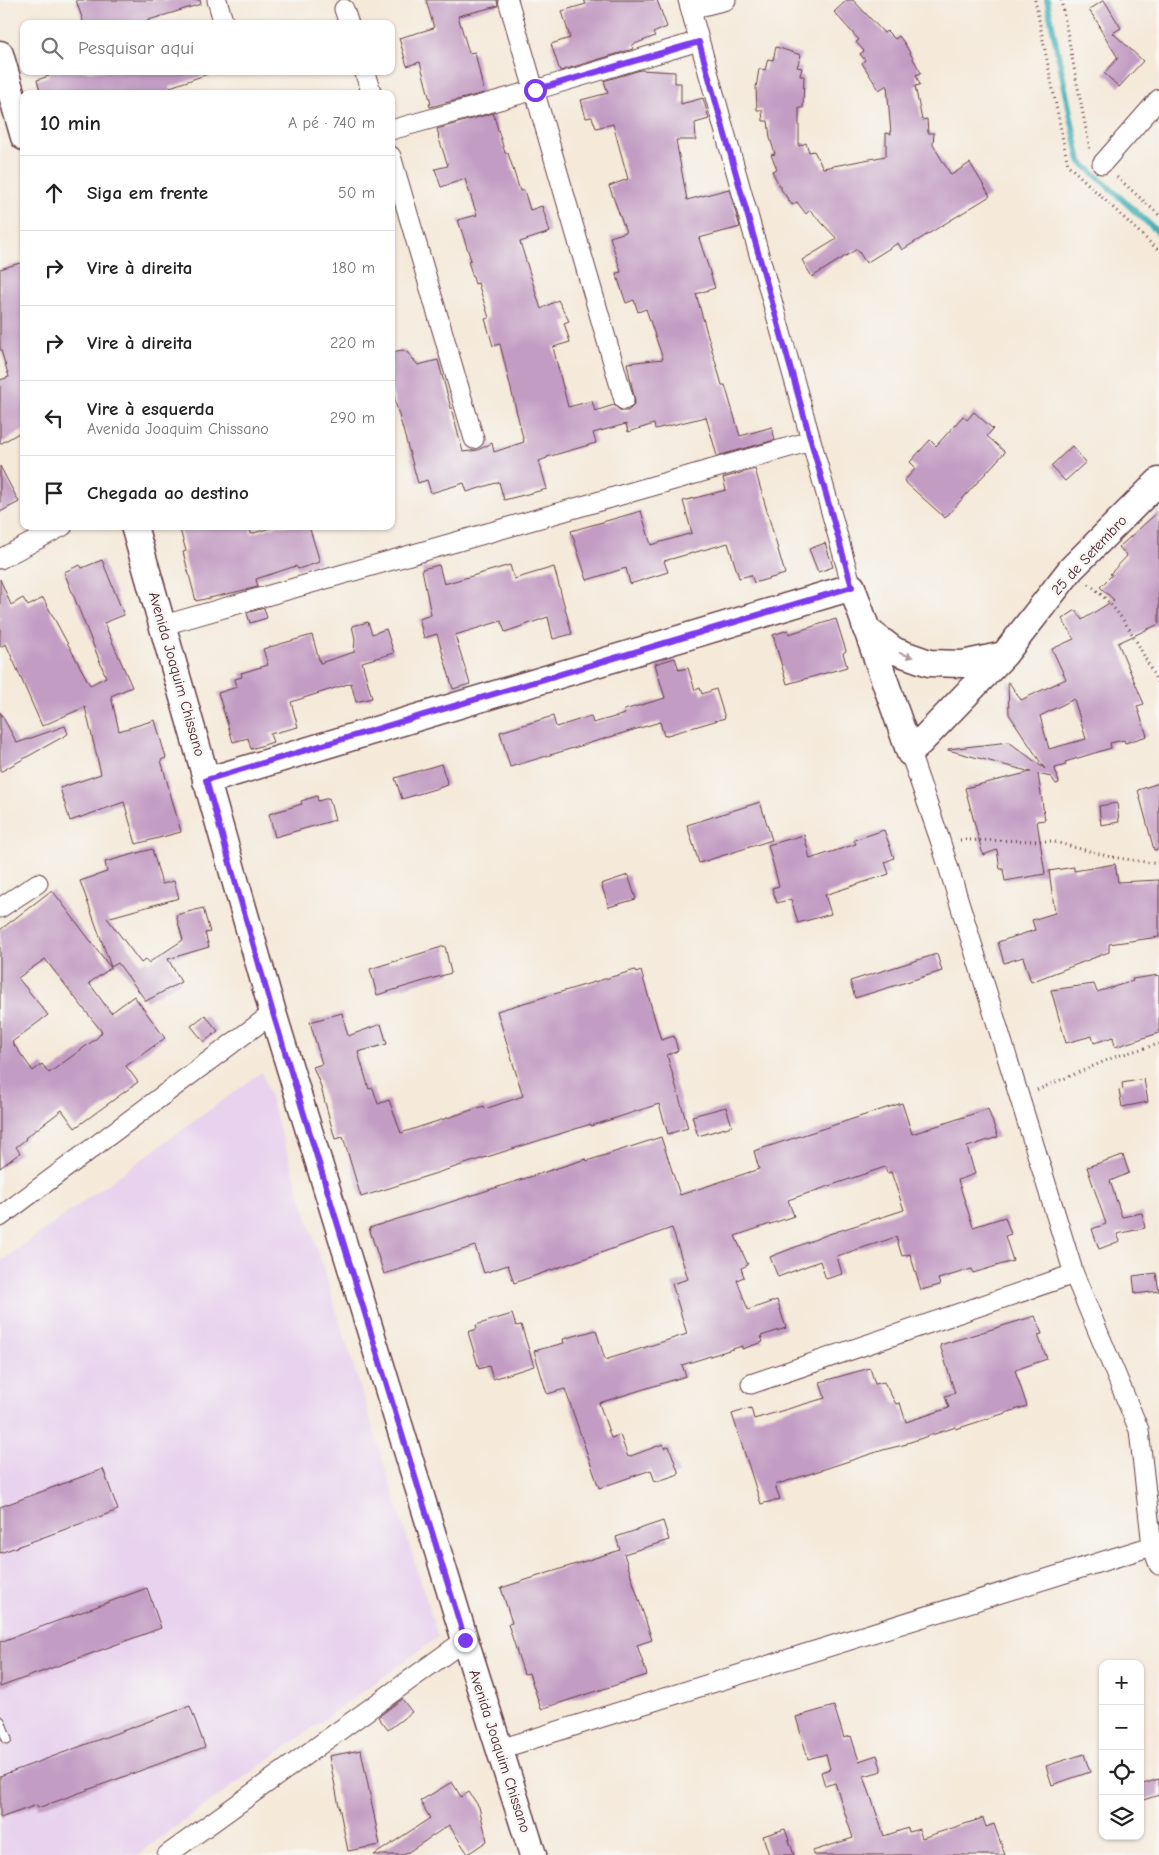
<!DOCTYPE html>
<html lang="pt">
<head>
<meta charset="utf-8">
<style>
	:root { --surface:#fff; --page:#f2f2f2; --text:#222; --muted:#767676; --line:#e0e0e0 }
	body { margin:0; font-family:"Comic Neue",sans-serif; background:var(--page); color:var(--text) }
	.controls { position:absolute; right:15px; bottom:15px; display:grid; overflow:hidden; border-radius:10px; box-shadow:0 1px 4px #0004 }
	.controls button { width:45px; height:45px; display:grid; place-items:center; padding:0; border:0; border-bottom:1px solid var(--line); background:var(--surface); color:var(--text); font:25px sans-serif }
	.stop { position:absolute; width:15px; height:15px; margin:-11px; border:4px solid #7c3aed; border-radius:50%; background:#fff }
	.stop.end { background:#7c3aed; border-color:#fff; box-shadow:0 1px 5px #0008 }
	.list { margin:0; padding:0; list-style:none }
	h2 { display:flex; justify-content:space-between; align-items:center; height:65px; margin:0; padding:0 20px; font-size:21px }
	h2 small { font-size:16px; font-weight:400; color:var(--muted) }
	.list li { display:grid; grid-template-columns:32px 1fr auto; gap:15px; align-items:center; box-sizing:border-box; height:75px; padding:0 20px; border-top:1px solid var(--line) }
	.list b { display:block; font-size:19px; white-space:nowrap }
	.list p { margin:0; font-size:16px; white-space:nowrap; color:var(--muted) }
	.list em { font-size:16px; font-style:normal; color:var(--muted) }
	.icon { flex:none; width:28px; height:28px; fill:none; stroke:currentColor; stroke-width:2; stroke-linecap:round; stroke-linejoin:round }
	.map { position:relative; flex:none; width:1159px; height:1855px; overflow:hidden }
	.search { position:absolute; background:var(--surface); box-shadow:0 1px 4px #0004; left:20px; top:20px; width:375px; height:55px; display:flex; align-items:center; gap:12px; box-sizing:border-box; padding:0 18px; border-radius:10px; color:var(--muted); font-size:19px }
	.panel { position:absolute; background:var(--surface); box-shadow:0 1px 4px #0004; left:20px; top:90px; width:375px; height:440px; border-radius:10px }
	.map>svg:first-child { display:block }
	.built { fill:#e8d2ee }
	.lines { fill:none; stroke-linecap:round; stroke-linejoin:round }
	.stream { stroke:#3caeb6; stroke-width:6 }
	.building { fill:#c29cc3; fill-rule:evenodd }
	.lane-casing { stroke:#643d45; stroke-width:11 }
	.street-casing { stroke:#643d45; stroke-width:21 }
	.secondary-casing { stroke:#643d45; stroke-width:29 }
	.path { stroke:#643d45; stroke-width:3; stroke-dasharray:1 4; stroke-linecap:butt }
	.lane { stroke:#fff; stroke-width:9 }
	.street { stroke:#fff; stroke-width:19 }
	.secondary { stroke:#fff; stroke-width:26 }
	.oneway { fill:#ae9aa0 }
	.route { stroke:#7c3aed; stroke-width:6 }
	.labels { text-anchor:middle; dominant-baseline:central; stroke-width:5; stroke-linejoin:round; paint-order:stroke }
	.street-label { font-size:15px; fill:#4a1f2b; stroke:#f6f6f2 }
</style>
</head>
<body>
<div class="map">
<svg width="1159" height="1855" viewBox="0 0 1159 1855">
	<rect width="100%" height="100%" fill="#f6f6f2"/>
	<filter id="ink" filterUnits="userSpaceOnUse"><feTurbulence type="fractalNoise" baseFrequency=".02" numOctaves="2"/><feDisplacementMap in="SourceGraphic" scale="10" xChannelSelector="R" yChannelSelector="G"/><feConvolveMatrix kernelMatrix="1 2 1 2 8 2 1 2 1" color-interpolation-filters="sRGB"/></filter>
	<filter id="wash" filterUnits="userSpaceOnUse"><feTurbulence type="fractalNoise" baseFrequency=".0096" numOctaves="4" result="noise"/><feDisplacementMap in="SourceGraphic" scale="20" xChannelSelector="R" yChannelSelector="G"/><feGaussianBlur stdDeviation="1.12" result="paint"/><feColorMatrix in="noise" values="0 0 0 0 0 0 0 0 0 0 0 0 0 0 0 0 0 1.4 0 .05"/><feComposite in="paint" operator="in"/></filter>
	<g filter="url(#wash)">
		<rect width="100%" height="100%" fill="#f5e9d9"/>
		<path class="built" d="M262,1072L438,1637L137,1855H0V1262Z"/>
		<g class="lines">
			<path class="stream" d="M1047,0L1080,161L1159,233"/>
		</g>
		<g id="blocks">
			<path class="building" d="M76,0H200L201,4L136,24H84Z
				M426,0H497L498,6L458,16L469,53L475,52L484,93L430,107L429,104H431L420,62L407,66L399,38L434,28Z
				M584,0H657L667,27L653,33L655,36L632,45L633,49L560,71L551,44L570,38L562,11L586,4Z
				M847,0H853L884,33L887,31L895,39L899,36L905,44L921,73L916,75L920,85L915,86L922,120L927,119L928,133H934L933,145L951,175L970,163L990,196L902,250L898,243L866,263L857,249L812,277L802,260L837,239L810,210L806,214L797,202L792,205L781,189L772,171L777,169L771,155L775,154L770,138L768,121H763L762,110H757L756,88L759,69L765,70L768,59L773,60L776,47L801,55L797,67L802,68L800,76H804L803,108H799V146L806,143L809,152L814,151L823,168L886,156V133L891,134L887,85L879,90L862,63L865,60L860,54L864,51L856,42L859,40L834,12Z
				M1104,0L1121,28L1113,33L1143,61L1119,87L1104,73L1118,58L1099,27L1100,26L1089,10Z
				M640,70L675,72V83H681V104L703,98L709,119L695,123L696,140H676L687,200L729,189L740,227L699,238L715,288L696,294L722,385H725L740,436L772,427L775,440L717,456L706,417L655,429L654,424L628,432L626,424L593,433L596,443L547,457V458L539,461L547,489L504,500L499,482L467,492L464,483L431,493L427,480L418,483L391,387V355L397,351L403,350L408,353L418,365L438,360L463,452L478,450L492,443L494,452L524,442L500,344L493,346L489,332L485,319L489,318L478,283L475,284L468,261L471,260L458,220L477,215L465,179L441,187L435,169L448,166L438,136H439L437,129L493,113L505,153H508L520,191L524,190L530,210L542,206L550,232L520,242L541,309L558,300L569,321L564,323L570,342L553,347L568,407L592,401L595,411L614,405L621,411H628L632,407L635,402L627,363L663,359L646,309L638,312L634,300L626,303L616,273L621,272L610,237L626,232L609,186L628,179L613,124L596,128L592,117L586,118L581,100L608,93L604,81Z
				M48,71H207L208,74L170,87L172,94H41L37,80L49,76Z
				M20,263L24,274V430L0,444V380L9,377L0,347V269Z
				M974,412L993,429L987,436L1005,452L945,518L904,481L916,468L910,462L930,440L936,446L963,416L967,420Z
				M1072,446L1086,462L1065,481L1051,466Z
				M0,466L19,502L0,512Z
				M755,469L785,574L754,583L751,575L739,578L728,543L664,561L668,572L630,584L626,568L587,580L571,531L641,511L651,545L692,533L683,501L726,490L723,478Z
				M1159,511V624L1118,643L1144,704L1137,706L1147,736L1125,743L1124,740L1110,743L1111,748L1065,762L1066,765L1055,768L1059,783L1056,784L1051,777L1038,774L1045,820L1037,821L1045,874L1005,881L1003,869H1000L997,850L983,855L965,788L1031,772L948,750V749L1009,742L1045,769L1009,714L1008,681L1021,700L1066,679L1052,649L1074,639L1062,619L1076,610L1082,620L1114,600L1100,587L1112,575L1110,574L1127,556L1119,547ZM1074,699L1086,739L1049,749L1040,716Z
				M179,526H250L251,534L276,526H309L320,562L298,569L296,566L256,579L258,587L196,601L183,552L186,551Z
				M825,543L833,567L818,572L809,549Z
				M102,560L124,615L104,623L132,687L111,696L119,731L155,720L166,758L161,760L181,832L136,844L124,802L70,821L60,788L101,774L85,707L42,726L6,644L0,647V579L11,605L23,598L28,606L43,598L90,685L106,677L64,572L80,565L82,568Z
				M439,565L444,584L510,565L514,579L554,567L572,634L553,639L548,617L505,632L501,621L455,635L470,684L453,689L437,634L424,638L419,619L431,615L422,569Z
				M264,608L267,618L250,623L247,613Z
				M836,619L846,651L843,653L847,667L787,684L773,635L788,630L789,634Z
				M368,622L372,634L386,629L394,653L362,662L372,698L356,702L351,683L291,702L298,727L270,734L273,742L251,749L248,738L233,742L218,693L237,687L235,679L242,677L241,673L268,665L263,649L312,635L320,663L354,652L355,639L352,626Z
				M675,658L679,670L688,668L695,690L700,688L702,694L716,689L725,718L664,736L660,722L510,767L500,732L553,716L556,727L591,716L593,723L625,714L624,710L665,698L655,664Z
				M0,712L17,743L65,726L68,734L0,772Z
				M441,764L448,785L402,799L395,778Z
				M1159,783V849L1154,850L1138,790Z
				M317,796L318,801L329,798L335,820L275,837L269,814L302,804L301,801Z
				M760,802L772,840L699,863L687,825Z
				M1117,803L1119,822L1101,825L1099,806Z
				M884,830L894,858L885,862L889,874L825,895L831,914L798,923L791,899L777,903L772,888L779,886L768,845L804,835L810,859L856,844L854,840Z
				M152,849L162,884L174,881L179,898L107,918L141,963L146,959L148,963L183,940L176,915L203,908L210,932L205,933L209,947L168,959L181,982L146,1001L118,963L111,967L80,881L107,872L105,862Z
				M1115,864L1118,882L1159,880V937L1109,944V952L1031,982L1023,957L1004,963L998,942L1035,930L1032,920L1055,913L1049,871L1074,867V871Z
				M628,875L636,899L609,907L601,884Z
				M52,890L111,968L89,983L111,1013L134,996L165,1038L126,1066L138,1082L75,1128L62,1110L25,1138L26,1139L16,1147L20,1153L0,1168V930ZM45,959L102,1032L97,1038L49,1073L42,1064L33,1071L12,1042L48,1015L18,978Z
				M445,946L451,973L377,995L370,969Z
				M937,954L942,971L855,998L850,981Z
				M635,970L636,973L641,971L661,1040L674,1036L678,1051L667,1055L688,1128L668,1134L659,1104L591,1126V1124L361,1197L343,1137L335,1139L320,1084L313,1067L322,1064L310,1022L342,1013L348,1036L381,1024L387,1044L358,1052L369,1089L373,1088L378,1104L389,1100L401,1133L484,1106L485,1109L523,1096L497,1011Z
				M1159,975V1033L1115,1047L1113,1037L1094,1043L1092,1036L1066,1043L1051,990L1094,984L1097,992L1133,981L1132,979Z
				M205,1015L218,1031L204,1042L191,1026Z
				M1144,1079L1148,1102L1122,1107L1119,1090L1123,1089L1122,1083Z
				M902,1103L912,1134L988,1109L998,1137L967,1147L975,1174L958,1180L973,1227L1005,1217L1011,1234L1005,1236L1013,1261L973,1273L972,1269L938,1279L940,1285L921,1290L910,1254L902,1256L896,1237L837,1256L842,1274L826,1279L820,1261L778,1277L770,1257L829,1234L904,1210L891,1172L887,1173L885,1167L788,1200L794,1216L735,1236L748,1265L741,1268L744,1277L737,1280L748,1310L777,1300L786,1328L761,1336L763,1342L742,1349V1346L682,1365L686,1376L599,1403L611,1438L620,1435L628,1457L663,1444L664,1448L669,1446L679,1474L655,1482L651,1470L599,1488L565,1389L547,1394L534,1351L564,1343L563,1339L596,1330L605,1360L687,1334L672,1284L688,1279L672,1228L514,1283L508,1265L484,1273L475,1246L384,1274L369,1228L586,1159L587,1161L661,1137L680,1195L759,1169L754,1151Z
				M726,1107L732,1126L698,1136L692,1116Z
				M1123,1155L1129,1173L1110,1181L1122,1217L1142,1213L1145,1228L1117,1234L1120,1241L1099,1249L1092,1229L1106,1224L1087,1167Z
				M1156,1273L1159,1291L1135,1294L1133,1276Z
				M512,1314L516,1326L521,1325L534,1366L493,1379L489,1366L479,1369L468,1332L477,1329L476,1325Z
				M1035,1316L1042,1334L1038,1335L1047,1359L1015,1370L1027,1406L956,1429V1427L907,1443V1444L883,1450L775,1485L780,1499L761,1504L732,1414L751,1408L754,1419L825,1398L820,1382L870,1368L875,1384L884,1382L896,1404L900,1403L906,1422L949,1408L945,1396L955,1393L940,1345Z
				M103,1469L118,1510L0,1553V1507Z
				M663,1521L669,1540L624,1554L652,1640L637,1645L647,1675L541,1709L529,1673L524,1674L508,1624L512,1623L501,1588L620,1550L616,1537Z
				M147,1588L161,1628L0,1687V1642Z
				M402,1699L412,1712L388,1730L378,1717Z
				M190,1706L205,1747L38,1808L37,1805L0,1818V1776Z
				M834,1706L844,1738L851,1736L859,1761L877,1755L882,1771L864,1776L884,1836L908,1828L909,1832L919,1829L922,1838L983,1818L986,1827L994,1824L1005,1855H813V1851L853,1838L835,1783L825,1786L821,1772L830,1769L826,1754L808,1759L796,1717Z
				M361,1750L380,1845L348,1851L329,1756Z
				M1084,1754L1090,1772L1052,1785L1046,1766Z
				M1159,1779V1795L1140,1801V1785Z
				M452,1782L461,1797L469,1792L479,1807L487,1841L468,1854L449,1825L404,1855H374L430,1818L420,1801Z
				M785,1829L794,1855H769L763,1836Z"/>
		</g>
	</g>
	<g filter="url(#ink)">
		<use href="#blocks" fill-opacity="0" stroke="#643d45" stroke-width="1"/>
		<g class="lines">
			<defs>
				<path id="lane" d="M0,1721L7,1739"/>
				<path id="street" d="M217,0L224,24
					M508,0L624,400
					M688,0L852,587
					M344,9L349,24
					M691,9L726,0
					M364,71L372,94
					M391,130L535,90L699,41
					M391,156L474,439
					M1102,164L1159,99
					M0,559L63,526
					M164,625L811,441
					M910,753L940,840L1074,1274L1139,1430L1152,1546L1159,1565
					M0,908L38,883
					M0,1217L273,1013
					M751,1384L1074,1274
					M500,1749L1152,1546
					M167,1855L465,1640"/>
				<path id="secondary" d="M0,54L24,137
					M134,526L273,1013L465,1640L533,1855
					M866,629L895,651L929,663L963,664L1004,655
					M206,781L852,587L910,753L1004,655L1071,569L1159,481"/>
			</defs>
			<use href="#lane" class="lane-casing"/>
			<use href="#street" class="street-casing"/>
			<use href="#secondary" class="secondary-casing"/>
			<path class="path" d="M1035,0L1068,165L1159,251
				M1061,0L1090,150
				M1117,177L1159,215
				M1089,584C1125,613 1139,645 1159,686
				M960,840L1051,841L1111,857L1159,864
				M1037,1090L1117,1056L1159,1044"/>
			<use href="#lane" class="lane"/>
			<use href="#street" class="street"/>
			<use href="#secondary" class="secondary"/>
		</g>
		<defs><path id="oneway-solid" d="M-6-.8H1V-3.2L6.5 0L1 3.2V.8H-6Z" transform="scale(1.25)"/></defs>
		<use class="oneway" href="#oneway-solid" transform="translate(906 655) rotate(18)"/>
	</g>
	<g class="lines" filter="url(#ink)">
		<path class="route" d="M465,1640L273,1013L206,780L852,587L699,42L535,90"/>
	</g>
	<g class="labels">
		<g class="street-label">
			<text transform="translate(1089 555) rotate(-47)">25 de Setembro</text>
			<text transform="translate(177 674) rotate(74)">Avenida Joaquim Chissano</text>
			<text transform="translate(500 1751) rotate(72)">Avenida Joaquim Chissano</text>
		</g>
	</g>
</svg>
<div class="controls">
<button>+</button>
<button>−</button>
<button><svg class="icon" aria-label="locate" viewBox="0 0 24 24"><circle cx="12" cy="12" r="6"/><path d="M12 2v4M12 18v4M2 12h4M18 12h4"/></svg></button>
<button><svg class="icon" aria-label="layers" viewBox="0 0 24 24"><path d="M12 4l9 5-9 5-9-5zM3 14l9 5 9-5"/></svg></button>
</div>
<div class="stop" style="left:535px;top:90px"></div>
<div class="stop end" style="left:465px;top:1640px"></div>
<div class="search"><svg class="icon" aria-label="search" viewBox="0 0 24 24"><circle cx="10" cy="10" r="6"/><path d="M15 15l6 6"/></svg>Pesquisar aqui</div>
<section class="panel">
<h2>10 min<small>A pé · 740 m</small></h2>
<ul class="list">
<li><svg class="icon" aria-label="ahead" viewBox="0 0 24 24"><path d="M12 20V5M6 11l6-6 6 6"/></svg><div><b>Siga em frente</b></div><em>50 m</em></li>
<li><svg class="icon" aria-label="right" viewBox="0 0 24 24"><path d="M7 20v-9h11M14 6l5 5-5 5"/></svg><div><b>Vire à direita</b></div><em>180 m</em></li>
<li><svg class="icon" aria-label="right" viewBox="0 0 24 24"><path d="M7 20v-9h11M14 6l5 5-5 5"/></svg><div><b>Vire à direita</b></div><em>220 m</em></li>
<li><svg class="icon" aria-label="left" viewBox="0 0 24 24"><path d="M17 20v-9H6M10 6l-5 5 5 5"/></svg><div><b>Vire à esquerda</b><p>Avenida Joaquim Chissano</p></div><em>290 m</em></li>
<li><svg class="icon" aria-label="arrive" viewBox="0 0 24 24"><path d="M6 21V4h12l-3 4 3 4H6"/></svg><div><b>Chegada ao destino</b></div></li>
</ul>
</section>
</div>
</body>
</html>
